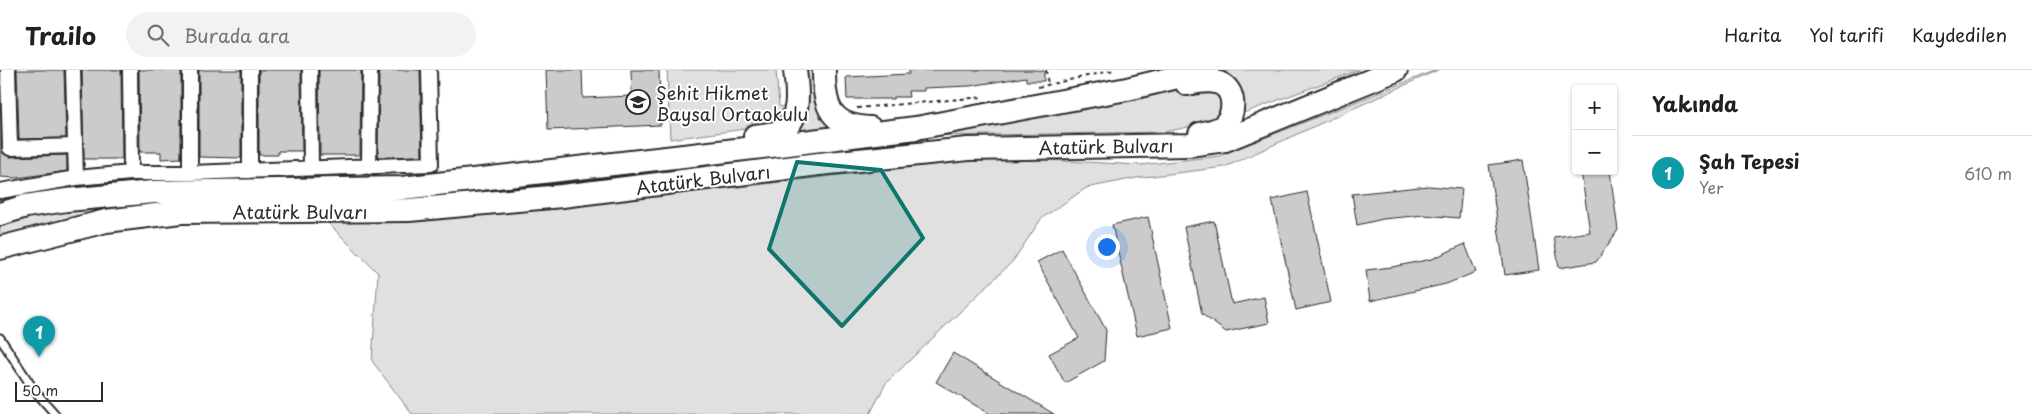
<!DOCTYPE html>
<html lang="tr">
<head>
<meta charset="utf-8">
<style>
	:root { --surface:#fff; --page:#f2f2f2; --text:#202124; --muted:#757577; --line:#e0e0e0; --accent:#db2777 }
	body { margin:0; font-family:"Playpen Sans",sans-serif; background:var(--page); color:var(--text) }
	.controls { position:absolute; right:15px; top:15px; display:grid; overflow:hidden; border-radius:5px; box-shadow:0 1px 4px #0004 }
	.controls button { width:45px; height:45px; display:grid; place-items:center; padding:0; border:0; border-bottom:1px solid var(--line); background:var(--surface); color:var(--text); font:25px sans-serif }
	.scale { position:absolute; left:15px; bottom:12px; width:88px; box-sizing:border-box; padding-left:5px; border:2px solid #2b2b2b; border-top:0; font-size:14px; line-height:18px; white-space:nowrap; color:#2b2b2b; -webkit-text-stroke:4px #fff; paint-order:stroke }
	.you { position:absolute; left:1106px; top:176px; width:18px; height:18px; margin:-12px; border:4px solid #fff; border-radius:50%; background:#1a73e8; box-shadow:0 0 0 8px #1a73e833 }
	.badge { display:grid; place-items:center; width:32px; height:32px; border-radius:50%; background:var(--accent); color:#fff; font-size:16px; font-weight:700 }
	.pin { position:absolute; translate:-50% -41px; filter:drop-shadow(0 1px 2px #0008) }
	.pin::after { content:''; position:absolute; top:26px; width:18px; height:15px; background:inherit; clip-path:polygon(0 0,100% 0,50% 100%) }
	.list { margin:0; padding:0; list-style:none }
	h2 { display:flex; justify-content:space-between; align-items:center; height:65px; margin:0; padding:0 20px; font-size:21px }
	h2 small { font-size:16px; font-weight:400; color:var(--muted) }
	.list li { display:grid; grid-template-columns:32px 1fr auto; gap:15px; align-items:center; box-sizing:border-box; height:75px; padding:0 20px; border-top:1px solid var(--line) }
	.list b { display:block; font-size:19px; white-space:nowrap }
	.list p { margin:0; font-size:16px; white-space:nowrap; color:var(--muted) }
	.list em { font-size:16px; font-style:normal; color:var(--muted) }
	.icon { flex:none; width:28px; height:28px; fill:none; stroke:currentColor; stroke-width:2; stroke-linecap:round; stroke-linejoin:round }
	.map { position:relative; flex:none; width:1632px; height:344px; overflow:hidden }
	header { display:flex; align-items:center; gap:30px; box-sizing:border-box; height:70px; padding:0 25px; background:var(--surface); border-bottom:1px solid var(--line) }
	header strong { font-size:24px }
	nav { display:flex; gap:28px; margin-inline-start:auto; font-size:18px }
	.search { width:350px; height:45px; background:var(--page); display:flex; align-items:center; gap:12px; box-sizing:border-box; padding:0 18px; border-radius:28px; color:var(--muted); font-size:19px }
	main { display:flex }
	aside { flex:1; background:var(--surface) }
	.map>svg:first-child { display:block }
	.green { fill:#e0e0e0; stroke:#868686 }
	.building { fill:#cbcbcb; stroke:#2b2b2b }
	.lines { fill:none; stroke-linecap:round; stroke-linejoin:round }
	.service-casing { stroke:#2b2b2b; stroke-width:11 }
	.minor-casing { stroke:#2b2b2b; stroke-width:18 }
	.trunk-casing { stroke:#2b2b2b; stroke-width:26 }
	.path { stroke:#2b2b2b; stroke-width:2; stroke-dasharray:4 4; stroke-linecap:butt }
	.service { stroke:#fff; stroke-width:7 }
	.minor { stroke:#fff; stroke-width:14 }
	.trunk { stroke:#fff; stroke-width:22 }
	.marked { fill:#0f766e; fill-opacity:0.2; stroke:#0f766e; stroke-width:4; stroke-linejoin:round }
	.labels { text-anchor:middle; dominant-baseline:central; stroke-width:4; stroke-linejoin:round; paint-order:stroke }
	.poi-label { font-size:18px; fill:#2b2b2b; stroke:#fff; text-anchor:start }
	.street-label { font-size:18px; fill:#2b2b2b; stroke:#fff }
</style>
</head>
<body>
<header>
<strong>Trailo</strong>
<div class="search"><svg class="icon" aria-label="search" viewBox="0 0 24 24"><circle cx="10" cy="10" r="6"/><path d="M15 15l6 6"/></svg>Burada ara</div>
<nav><a>Harita</a><a>Yol tarifi</a><a>Kaydedilen</a></nav>
</header>
<main>
<div class="map">
<svg width="1632" height="344" viewBox="0 0 1632 344">
	<rect width="100%" height="100%" fill="#fff"/>
	<filter id="ink" filterUnits="userSpaceOnUse"><feTurbulence type="fractalNoise" baseFrequency=".02" numOctaves="2"/><feDisplacementMap in="SourceGraphic" scale="10" xChannelSelector="R" yChannelSelector="G"/><feConvolveMatrix kernelMatrix="1 2 1 2 8 2 1 2 1" color-interpolation-filters="sRGB"/></filter>
	<g filter="url(#ink)">
		<path class="green" d="M667,0H776L779,36L786,38L782,48L768,56L670,69Z
			M804,0H817C818,23 816,41 831,60L789,65Z
			M1232,0H1359L1238,45V15L1223,2Z
			M1436,0H1438L1225,97L1136,108L1086,118L1041,149L1013,191L886,313L870,344H412L372,291L378,203L327,152L496,142L756,115L991,87L1140,95L1219,86Z
			M1183,19L1219,22L1221,33L1220,44L1213,52L1164,62L928,66Z
			M144,130V136L34,156L0,168V152L61,139Z"/>
		<path class="building" d="M17,0H64L66,68L19,69Z
			M82,0H121L122,89H84Z
			M139,0H181V88L161,89V82H140Z
			M199,0H241V88L199,87Z
			M259,0H301L302,81H278V85H259Z
			M319,0H361L360,85H320Z
			M379,0H420L422,86L378,87Z
			M546,0H582L583,28L632,26L631,0H659L661,55L548,60Z
			M909,0H1036L1044,1V11H1026V7L970,16L924,18V21H908L909,27H894L893,29H847L846,7L909,4Z
			M0,29L3,83L10,87L67,85V101L17,108L0,107Z
			M1523,90L1539,200L1505,205L1489,95Z
			M1581,101H1610L1618,160L1596,192L1559,198L1554,167L1590,162Z
			M1429,116L1462,119L1459,148L1424,145L1383,149L1357,155L1352,124Z
			M1307,122L1331,232L1296,240L1272,130Z
			M1148,147L1172,258L1137,266L1112,155Z
			M1214,151L1232,234L1264,227L1269,253L1226,262L1202,244L1184,157Z
			M1465,174L1476,202L1446,214L1370,231L1366,200L1392,197L1432,189Z
			M1062,179L1106,260L1104,291L1065,313L1049,284L1079,268L1037,192Z
			M953,283L1054,344H990L936,312Z"/>
		<g class="lines">
			<defs>
				<path id="service" d="M0,268L34,320L55,344"/>
				<path id="minor" d="M8,0L10,78L75,76
					M73,0L76,108
					M130,0L131,103
					M250,0V101
					M310,0L311,98
					M369,97L370,0
					M190,103V0
					M0,121L76,108L131,103H190L431,94L429,0"/>
				<path id="trunk" d="M824,1C824,37 830,56 870,58
					M1187,14C1197,12 1209,9 1219,13C1235,19 1236,42 1225,54C1220,60 1207,62 1200,64
					M755,66C763,64 775,65 782,60C802,48 797,19 795,0
					M0,144L26,136L67,130L153,122L402,118L780,75L916,58L1127,19L1207,0
					M0,178L106,151L181,142L409,140L562,126L819,94L968,79L1189,75L1225,70L1396,0"/>
			</defs>
			<use href="#service" class="service-casing"/>
			<use href="#minor" class="minor-casing"/>
			<use href="#trunk" class="trunk-casing"/>
			<path class="path" d="M1046,0L1048,15
				M1038,17L1114,0
				M857,38L984,27"/>
			<use href="#service" class="service"/>
			<use href="#minor" class="minor"/>
			<use href="#trunk" class="trunk"/>
		</g>
	</g>
	<path class="marked" d="M797,92L881,100L923,168L842,256L769,179Z"/>
	<defs>
		<symbol id="school-ring" viewBox="-11 -11 22 22"><circle r="9.5" fill="#fff" stroke="#2b2b2b" stroke-width="1.5"/><path d="M0-5L7-2L0 1L-7-2ZM-4 1L0 2.5L4 1V4Q0 6-4 4Z" fill="#2b2b2b"/></symbol>
	</defs>
	<g fill-rule="evenodd">
		<use href="#school-ring" x="624" y="18" width="28" height="28"/>
	</g>
	<g class="labels">
		<g class="poi-label">
			<text x="656" y="22">Şehit Hikmet<tspan x="656" dy="21">Baysal Ortaokulu</tspan></text>
		</g>
		<g class="street-label">
			<text transform="translate(1106 76) rotate(-1)">Atatürk Bulvarı</text>
			<text transform="translate(703 109) rotate(-7)">Atatürk Bulvarı</text>
			<text x="300" y="141">Atatürk Bulvarı</text>
		</g>
	</g>
</svg>
<div class="controls">
<button>+</button>
<button>−</button>
</div>
<div class="scale">50 m</div>
<div class="you"></div>
<div class="pin badge" style="left:39px;top:287px;background:#0f9aa8">1</div>
</div>
<aside>
<h2>Yakında<small></small></h2>
<ul class="list">
<li><span class="badge" style="background:#0f9aa8">1</span><div><b>Şah Tepesi</b><p>Yer</p></div><em>610 m</em></li>
</ul>
</aside>
</main>
</body>
</html>
